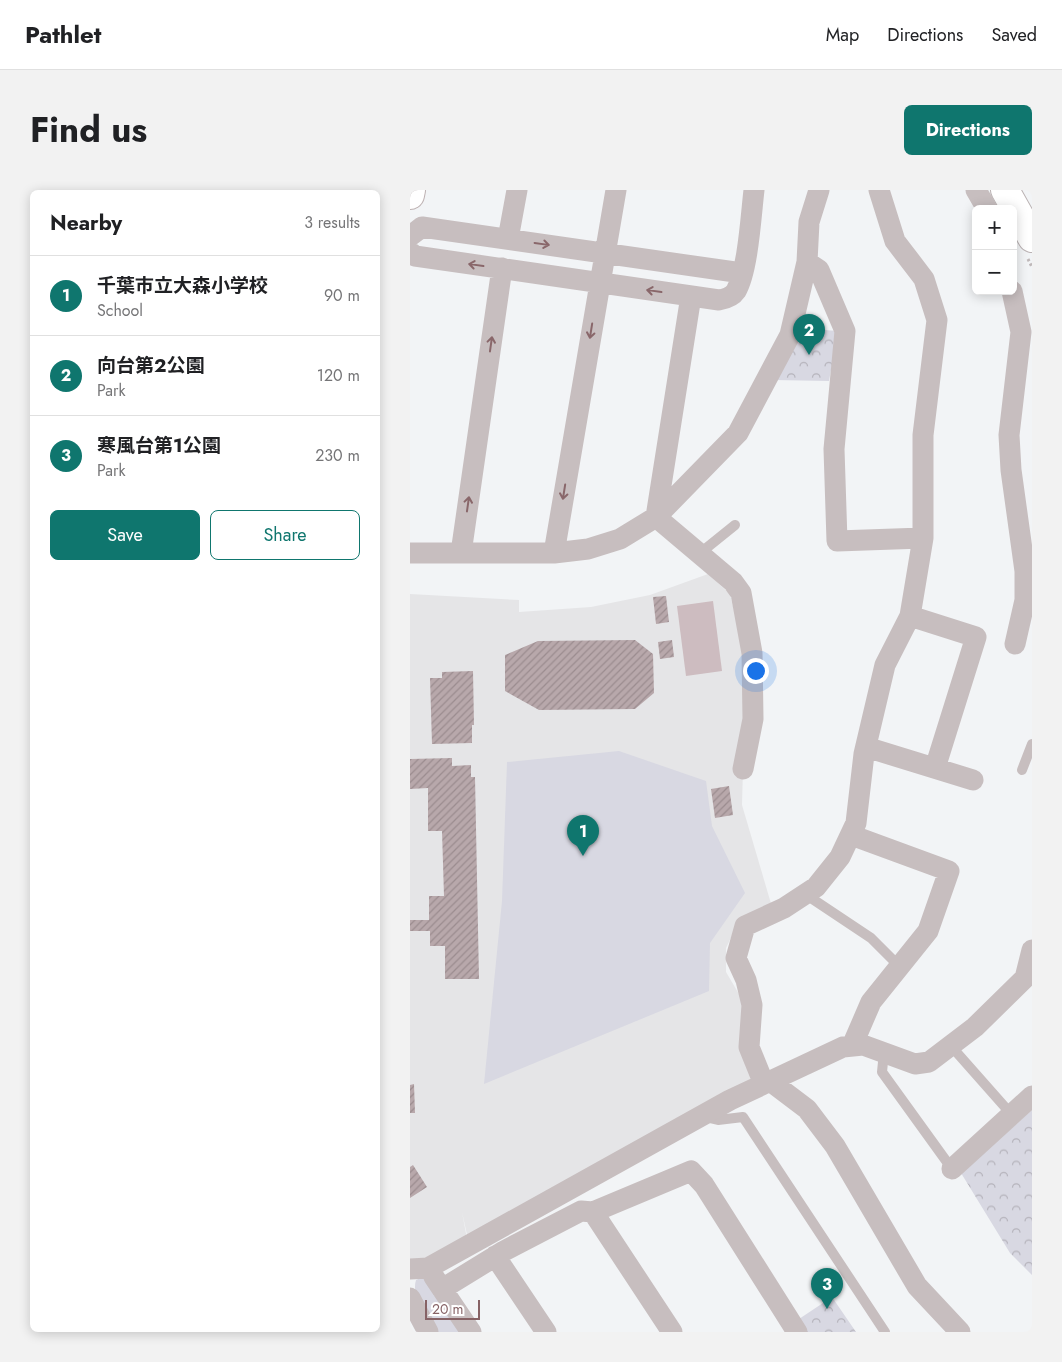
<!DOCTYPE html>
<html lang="en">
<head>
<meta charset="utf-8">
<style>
	:root { --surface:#fff; --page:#f2f2f2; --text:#202124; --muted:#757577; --line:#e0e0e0; --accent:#0f766e }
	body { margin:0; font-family:Jost,"Noto Sans JP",sans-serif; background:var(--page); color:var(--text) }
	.controls { position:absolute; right:15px; top:15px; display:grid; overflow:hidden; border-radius:8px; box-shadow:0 2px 12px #0003 }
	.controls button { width:45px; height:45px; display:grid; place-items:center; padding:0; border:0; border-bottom:1px solid var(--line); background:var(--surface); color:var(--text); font:25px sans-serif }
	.scale { position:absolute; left:15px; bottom:12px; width:55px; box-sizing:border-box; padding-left:5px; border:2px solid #866265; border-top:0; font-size:14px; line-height:18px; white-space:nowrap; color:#866265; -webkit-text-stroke:4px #fff; paint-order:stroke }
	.you { position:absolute; left:345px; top:480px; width:18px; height:18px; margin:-12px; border:4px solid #fff; border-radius:50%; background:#1a73e8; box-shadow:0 0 0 8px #1a73e833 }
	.badge { display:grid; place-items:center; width:32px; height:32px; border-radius:50%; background:var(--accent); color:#fff; font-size:16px; font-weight:700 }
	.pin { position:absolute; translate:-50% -41px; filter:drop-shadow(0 1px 2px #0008) }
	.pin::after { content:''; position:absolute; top:26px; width:18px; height:15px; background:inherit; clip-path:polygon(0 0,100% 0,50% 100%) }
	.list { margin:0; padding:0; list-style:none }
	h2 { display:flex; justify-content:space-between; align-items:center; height:65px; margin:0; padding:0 20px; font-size:21px }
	h2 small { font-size:16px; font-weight:400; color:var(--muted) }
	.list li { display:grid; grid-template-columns:32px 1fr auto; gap:15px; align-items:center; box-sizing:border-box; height:80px; padding:0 20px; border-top:1px solid var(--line) }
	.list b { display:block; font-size:19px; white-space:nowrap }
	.list p { margin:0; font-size:16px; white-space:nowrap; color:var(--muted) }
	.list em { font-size:16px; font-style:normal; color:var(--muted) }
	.actions { display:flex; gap:10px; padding:15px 20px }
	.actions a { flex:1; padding:11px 0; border:1px solid var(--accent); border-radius:8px; text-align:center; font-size:18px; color:var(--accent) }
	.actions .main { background:var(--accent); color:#fff }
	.map { position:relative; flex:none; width:622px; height:1142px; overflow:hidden; border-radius:8px }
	header { display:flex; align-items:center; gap:30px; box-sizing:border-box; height:70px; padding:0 25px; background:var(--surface); border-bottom:1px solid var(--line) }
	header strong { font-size:24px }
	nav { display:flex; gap:28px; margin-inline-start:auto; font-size:18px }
	.intro { display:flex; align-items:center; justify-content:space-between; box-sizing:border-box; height:120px; padding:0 30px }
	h1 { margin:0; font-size:35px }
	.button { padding:12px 22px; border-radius:8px; background:var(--accent); color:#fff; font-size:18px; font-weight:700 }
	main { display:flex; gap:30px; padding:0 30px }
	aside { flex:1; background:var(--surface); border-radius:8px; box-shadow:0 2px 12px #0003 }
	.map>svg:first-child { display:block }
	.built { fill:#e5e5e7 }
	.grass { fill:#d8d8e2 }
	.forest { fill:url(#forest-crowns) }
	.water { fill:#cdbcc0 }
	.building { fill:url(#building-hatch) }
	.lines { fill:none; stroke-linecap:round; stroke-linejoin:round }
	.secondary-casing { stroke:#beb2b3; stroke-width:30 }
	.highway-casing { stroke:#bbb3b4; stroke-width:30 }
	.path { stroke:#bfb8b9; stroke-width:3; stroke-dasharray:2.5 2.5; stroke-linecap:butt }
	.lane { stroke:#c7bebf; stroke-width:10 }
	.street { stroke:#c7bebf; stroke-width:21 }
	.secondary { stroke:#fff; stroke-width:28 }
	.highway { stroke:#fff; stroke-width:28 }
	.oneway { stroke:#89676a }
</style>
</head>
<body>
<header>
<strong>Pathlet</strong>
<nav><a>Map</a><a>Directions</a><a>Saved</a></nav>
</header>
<div class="intro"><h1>Find us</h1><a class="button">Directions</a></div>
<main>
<aside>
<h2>Nearby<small>3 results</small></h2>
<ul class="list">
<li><span class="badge">1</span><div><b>千葉市立大森小学校</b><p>School</p></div><em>90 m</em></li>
<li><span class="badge">2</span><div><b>向台第2公園</b><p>Park</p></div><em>120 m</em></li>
<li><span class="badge">3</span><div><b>寒風台第1公園</b><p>Park</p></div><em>230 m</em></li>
</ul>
<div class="actions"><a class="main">Save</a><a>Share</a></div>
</aside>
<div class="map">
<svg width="622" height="1142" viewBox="0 0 622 1142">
	<defs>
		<pattern id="forest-crowns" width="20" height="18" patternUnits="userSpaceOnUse" patternTransform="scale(1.25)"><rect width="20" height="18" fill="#d8d8e2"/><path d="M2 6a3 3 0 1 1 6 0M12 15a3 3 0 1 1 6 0" fill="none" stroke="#b5b3bb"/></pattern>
		<pattern id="building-hatch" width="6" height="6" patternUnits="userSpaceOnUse" patternTransform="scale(1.25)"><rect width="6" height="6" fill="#b8a8ab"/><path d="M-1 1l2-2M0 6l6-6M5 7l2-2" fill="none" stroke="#9b8c8f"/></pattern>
	</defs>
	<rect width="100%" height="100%" fill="#f2f4f6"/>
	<path class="built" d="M298,384L320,404L336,471L332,615L362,717L328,733L316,758V782L336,816L342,893L58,1049L52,1022L57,1049L23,1068L0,1072V404L109,410V422L181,417L240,405Z"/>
	<path class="grass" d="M209,561L296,591L302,636L335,703L300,753L299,801L74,894L92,711L97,572Z
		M13,1087L51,1142H23C15,1127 1,1106 6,1090Z"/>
	<path class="forest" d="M387,138L428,141L419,191L363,190Z
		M622,920V1085L600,1063L551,983Z
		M422,1107L446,1142H394L386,1131Z"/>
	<path class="water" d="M303,411L312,481L276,486L267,416Z"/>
	<path class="building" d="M256,406L259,432L246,434L243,407Z
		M225,450L243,464L244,503L225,519L129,520L95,501V465L128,451Z
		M262,450L264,467L250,469L248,452Z
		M63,481L64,535H62V553L22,554L20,488H32V482Z
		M42,568V576L61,575V587H65L69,789H35V756H20V741H0V730H19V706H34L32,641H18V598L0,599V569Z
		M319,596L323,625L305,628L301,599Z
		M4,894L5,923H0V895Z
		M3,975L17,997L0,1008V977Z"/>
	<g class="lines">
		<defs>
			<path id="secondary" d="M0,5L1,0"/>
			<path id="highway" d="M595,0L622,48"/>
		</defs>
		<use href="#secondary" class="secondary-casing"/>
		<use href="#highway" class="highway-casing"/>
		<path class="path" d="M618,69L622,77"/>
		<path class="lane" d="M289,364L325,335
			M612,580L622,554
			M395,704L461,748L490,777
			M541,856L602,925
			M474,862L472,882L542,979
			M295,927L308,930L333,927L475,1142"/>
		<path class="street" d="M566,0L577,19
			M0,46L12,37L332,83
			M98,49L107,0
			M0,62L5,66L309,110C315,109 322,107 326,101C338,81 341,25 344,0
			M397,72L409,80L435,141L424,259L427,351L513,348
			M602,101L611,142L599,245L601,280L615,381V410L605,454
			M281,106L246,327L323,392L331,403L342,463L343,529L333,579
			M0,363H144L178,359L210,349L246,327L328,243L380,145L397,72L399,32L409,0
			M51,363L92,78
			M144,363L206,0
			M500,426L566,447L525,578
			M456,557L563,590
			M441,645L539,681L518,741L461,812L442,856
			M360,891L397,919L425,956L507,1096L550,1142
			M354,894L339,857L342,815L336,790L326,768L335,736L374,718L406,697L430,667L446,633L454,564L475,475L500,426L513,348V245L527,130L514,89L485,51L469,0
			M542,979L622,906
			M183,1022L262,1142
			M85,1066L136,1142
			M0,1079L18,1078L320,910L433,857L453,855L505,874L519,872L565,837L615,788L622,760
			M24,1087L61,1142
			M32,1099L94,1061L171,1021L183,1022L281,981L294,995L387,1142
			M0,1108L18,1142"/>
		<use href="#secondary" class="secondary"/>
		<use href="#highway" class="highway"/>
	</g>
	<defs><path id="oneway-shaft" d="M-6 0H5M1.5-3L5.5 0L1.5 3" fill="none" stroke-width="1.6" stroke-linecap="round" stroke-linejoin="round" transform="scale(1.25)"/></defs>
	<g class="oneway">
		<use href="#oneway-shaft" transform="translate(132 54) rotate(8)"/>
		<use href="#oneway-shaft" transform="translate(66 75) rotate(-172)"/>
		<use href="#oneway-shaft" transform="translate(244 101) rotate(-172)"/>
		<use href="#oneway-shaft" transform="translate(181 141) rotate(99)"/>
		<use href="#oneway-shaft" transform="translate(81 154) rotate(-82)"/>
		<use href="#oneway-shaft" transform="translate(154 302) rotate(99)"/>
		<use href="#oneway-shaft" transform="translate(58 314) rotate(-82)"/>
	</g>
</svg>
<div class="controls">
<button>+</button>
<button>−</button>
</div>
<div class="scale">20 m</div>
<div class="you"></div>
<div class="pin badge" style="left:173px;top:666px">1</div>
<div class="pin badge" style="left:399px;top:165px">2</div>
<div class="pin badge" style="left:417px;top:1119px">3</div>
</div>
</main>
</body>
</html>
